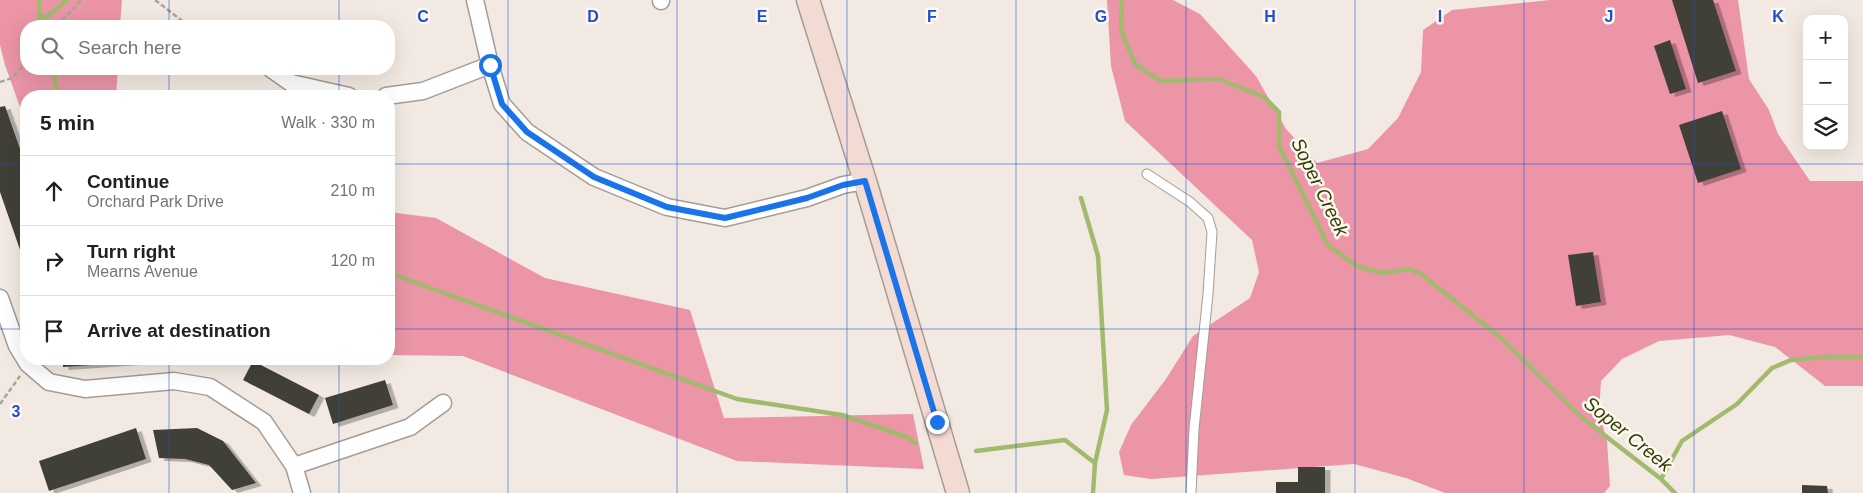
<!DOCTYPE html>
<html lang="en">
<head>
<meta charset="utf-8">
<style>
	:root { --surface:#fff; --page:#f6f6f6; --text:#202124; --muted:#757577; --line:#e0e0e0 }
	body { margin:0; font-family:Helvetica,sans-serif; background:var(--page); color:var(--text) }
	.controls { position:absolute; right:15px; top:15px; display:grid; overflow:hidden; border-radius:10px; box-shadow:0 5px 20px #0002 }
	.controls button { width:45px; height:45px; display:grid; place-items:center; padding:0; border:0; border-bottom:1px solid var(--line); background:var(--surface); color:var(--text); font:25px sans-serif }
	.stop { position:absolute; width:15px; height:15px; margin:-11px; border:4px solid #1a73e8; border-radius:50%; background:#fff }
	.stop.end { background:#1a73e8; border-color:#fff; box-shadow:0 1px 5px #0008 }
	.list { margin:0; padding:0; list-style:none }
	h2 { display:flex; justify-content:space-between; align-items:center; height:65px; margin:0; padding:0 20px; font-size:21px }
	h2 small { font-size:16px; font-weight:400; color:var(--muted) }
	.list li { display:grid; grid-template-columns:32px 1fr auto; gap:15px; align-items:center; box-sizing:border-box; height:70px; padding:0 20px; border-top:1px solid var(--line) }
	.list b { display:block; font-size:19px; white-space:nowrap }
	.list p { margin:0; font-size:16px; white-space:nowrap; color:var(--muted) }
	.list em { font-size:16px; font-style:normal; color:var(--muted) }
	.icon { flex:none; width:28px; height:28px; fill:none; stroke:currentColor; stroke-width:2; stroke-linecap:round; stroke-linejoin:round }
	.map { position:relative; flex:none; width:1863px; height:493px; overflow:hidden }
	.search { position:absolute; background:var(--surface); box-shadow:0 5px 20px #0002; left:20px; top:20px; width:375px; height:55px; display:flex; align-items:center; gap:12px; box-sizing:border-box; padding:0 18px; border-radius:20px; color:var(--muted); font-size:19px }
	.panel { position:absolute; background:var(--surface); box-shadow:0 5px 20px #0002; left:20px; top:90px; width:375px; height:275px; border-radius:20px }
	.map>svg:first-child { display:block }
	.forest { fill:#eb95a7 }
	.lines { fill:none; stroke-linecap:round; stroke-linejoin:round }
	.stream { stroke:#a1ba6d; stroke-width:4.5 }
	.building { fill:#413f37; filter:url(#shadow) }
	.lane-casing { stroke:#a49c95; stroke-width:11 }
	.street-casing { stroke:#a49c95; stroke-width:19 }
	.secondary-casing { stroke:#a49c95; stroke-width:25 }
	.path { stroke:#a9a39d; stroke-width:2.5; stroke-dasharray:5 2.5; stroke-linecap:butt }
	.lane { stroke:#fff; stroke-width:9 }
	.street { stroke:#fff; stroke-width:16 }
	.secondary { stroke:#f3dad3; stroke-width:22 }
	.route { stroke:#1a73e8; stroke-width:6 }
	.grid { fill:none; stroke:#1d4ed8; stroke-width:1; stroke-opacity:0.55 }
	.labels { text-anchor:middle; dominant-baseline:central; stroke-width:5; stroke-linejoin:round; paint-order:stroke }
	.water-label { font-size:19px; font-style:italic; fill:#2f3e02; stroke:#fef8f1 }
	.grid-label { font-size:16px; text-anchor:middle; font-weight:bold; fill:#1d4ed8; stroke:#fef8f1; stroke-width:5; stroke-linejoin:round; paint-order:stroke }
</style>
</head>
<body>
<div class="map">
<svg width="1863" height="493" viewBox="0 0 1863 493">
	<defs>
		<filter id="shadow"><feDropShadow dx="5.5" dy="3" stdDeviation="0" flood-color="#0004"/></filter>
	</defs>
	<rect width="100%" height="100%" fill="#f2eae2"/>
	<path class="forest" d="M0,0H122L120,26H26V69H118L116,96H26V124L5,65L0,45Z
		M1107,0H1173L1200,14L1256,76L1286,129L1317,163L1368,149L1398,118L1421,72L1423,30L1452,10L1550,0H1738L1749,79L1769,110L1778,134L1810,181H1863V386H1825L1775,347L1729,335L1659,341L1622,359L1601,381L1599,413L1607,441L1610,486L1604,493H1445L1406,478L1354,464L1151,479L1124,475L1119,452L1131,425L1166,379L1193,336L1250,298L1259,272L1252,240L1125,121L1111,66Z
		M389,212L436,218L545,278L690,310L724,418L913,414L924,469L737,461L463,356L389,355Z"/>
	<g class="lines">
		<path class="stream" d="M39,0L40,26
			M1122,0L1121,30L1135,64L1161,81L1219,79L1264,97L1279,112V146L1328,245L1357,266L1383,273L1410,269L1421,274L1501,338L1581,417L1661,479L1675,493
			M39,18L48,16L67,0
			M53,69L58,96
			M1081,198L1098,256L1107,410L1095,463L1093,493
			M389,273L737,399L842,415L907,437L916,443
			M976,451L1065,440L1095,463
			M1661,479L1682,441L1737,404L1772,368L1791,360L1826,357H1863"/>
	</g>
	<path class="building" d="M1672,0H1713L1736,71L1698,83Z
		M1670,40L1686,89L1670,94L1654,46Z
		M5,106L26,166V267L0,192V107Z
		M1722,111L1741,169L1698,183L1679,125Z
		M1593,252L1601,302L1576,306L1568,255Z
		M63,359H135V362L63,367Z
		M148,359H196V360L148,361Z
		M253,361L319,395L309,414L243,380Z
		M385,380L393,405L333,424L325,398Z
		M136,428L146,459L49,491L39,461Z
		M197,428L223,441L256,483L232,490L209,465L185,459L159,458L153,430Z
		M1298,467H1325V493H1276V482H1298Z
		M1802,485L1827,486L1828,493H1802Z"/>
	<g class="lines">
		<defs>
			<path id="lane" d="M1147,174L1190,202L1208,218L1212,232L1208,294L1194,429L1191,493"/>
			<path id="street" d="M475,0L490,65L502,104L527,132L594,177L667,207L725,218L807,198L843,185L865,181
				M661,0V1
				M271,69L291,83L349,96
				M386,96L423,91L490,65
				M0,298L17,346L28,364L49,382L85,389L174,381L210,387L264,422L294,466L302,493
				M294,466L410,427L443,403"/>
			<path id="secondary" d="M808,0L865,181L958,493"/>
		</defs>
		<use href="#lane" class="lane-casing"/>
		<use href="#street" class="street-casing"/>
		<use href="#secondary" class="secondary-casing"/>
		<path class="path" d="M155,0L189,26
			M57,26L81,0
			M0,82L12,78L26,62
			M0,404L20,376"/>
		<use href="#lane" class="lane"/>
		<use href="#street" class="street"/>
		<use href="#secondary" class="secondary"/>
	</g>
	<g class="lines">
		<path class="route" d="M490,65L502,104L527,132L594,177L667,207L725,218L807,198L843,185L865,181L937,422"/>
	</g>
	<path class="grid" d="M169,0V26M339,0V26M508,0V493M677,0V493M847,0V493M1016,0V493M1186,0V493M1355,0V493M1524,0V493M1694,0V493M169,69V96M339,69V96M0,164H26M389,164H1863M0,329H26M389,329H1863M169,359V493M339,359V493"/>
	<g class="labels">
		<g class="water-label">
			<text transform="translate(1320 187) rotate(64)">Soper Creek</text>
			<text transform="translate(1628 434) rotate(39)">Soper Creek</text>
		</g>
	</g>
	<g class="grid-label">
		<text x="423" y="22">C</text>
		<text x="593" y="22">D</text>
		<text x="762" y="22">E</text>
		<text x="932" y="22">F</text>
		<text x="1101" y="22">G</text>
		<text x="1270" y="22">H</text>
		<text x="1440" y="22">I</text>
		<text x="1609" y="22">J</text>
		<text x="1778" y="22">K</text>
		<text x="16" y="417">3</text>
	</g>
</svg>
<div class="controls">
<button>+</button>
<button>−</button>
<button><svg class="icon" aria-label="layers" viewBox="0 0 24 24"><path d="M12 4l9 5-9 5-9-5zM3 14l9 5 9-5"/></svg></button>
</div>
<div class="stop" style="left:490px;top:65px"></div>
<div class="stop end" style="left:937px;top:422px"></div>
<div class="search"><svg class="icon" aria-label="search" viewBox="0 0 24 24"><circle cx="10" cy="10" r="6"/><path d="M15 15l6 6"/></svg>Search here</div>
<section class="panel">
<h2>5 min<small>Walk · 330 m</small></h2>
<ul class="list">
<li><svg class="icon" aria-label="ahead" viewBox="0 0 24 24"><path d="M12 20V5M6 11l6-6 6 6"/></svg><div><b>Continue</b><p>Orchard Park Drive</p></div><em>210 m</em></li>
<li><svg class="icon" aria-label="right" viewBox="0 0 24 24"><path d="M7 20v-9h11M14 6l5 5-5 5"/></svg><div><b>Turn right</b><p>Mearns Avenue</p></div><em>120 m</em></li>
<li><svg class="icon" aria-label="arrive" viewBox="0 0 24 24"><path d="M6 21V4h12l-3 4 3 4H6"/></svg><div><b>Arrive at destination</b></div></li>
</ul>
</section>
</div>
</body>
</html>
